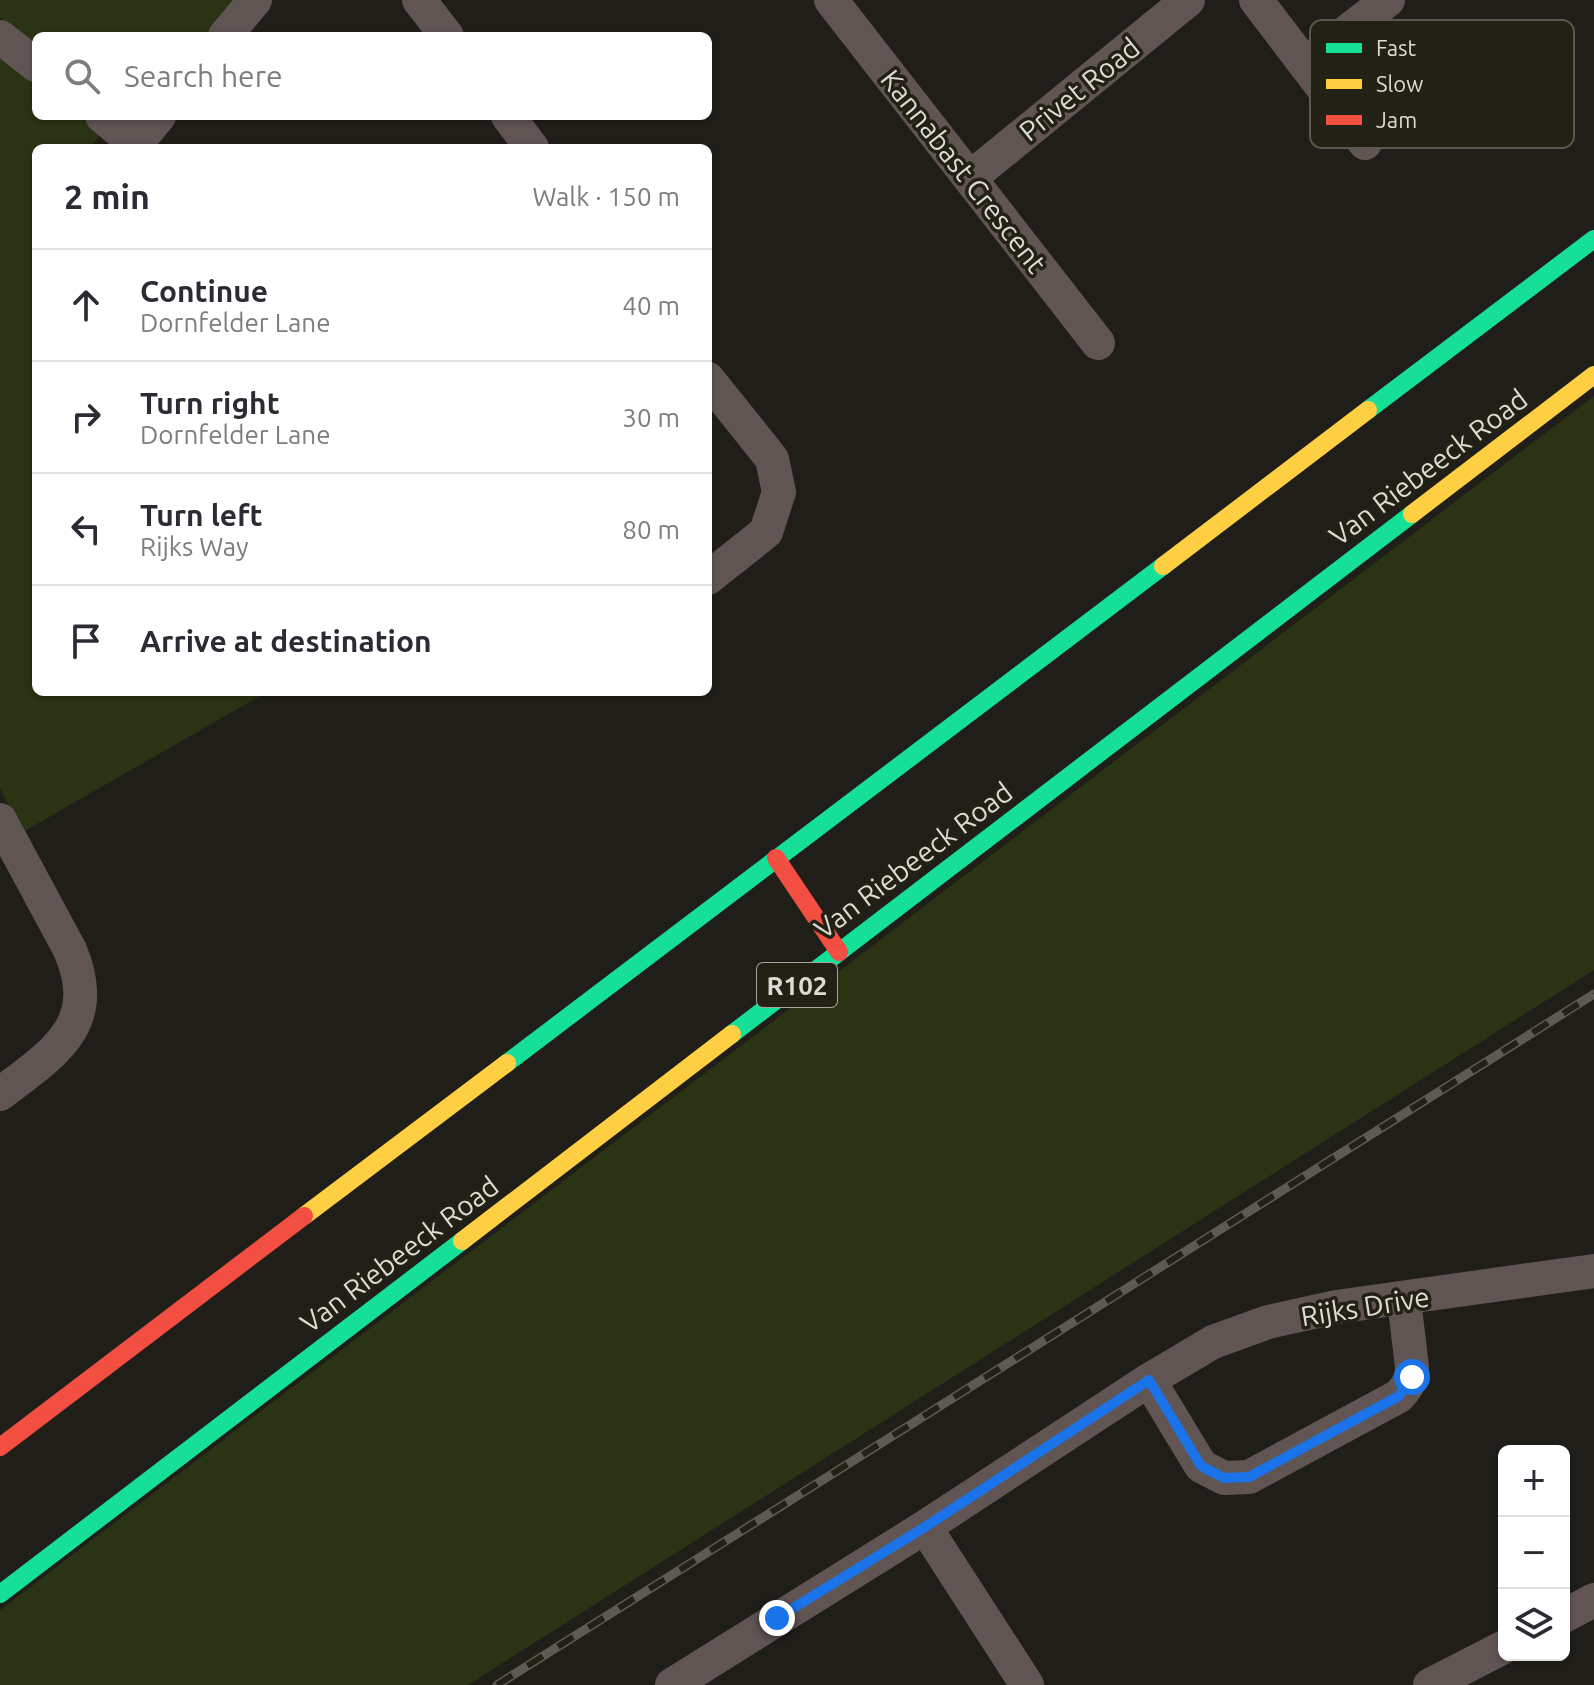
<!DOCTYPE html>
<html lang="en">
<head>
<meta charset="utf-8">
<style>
	:root { --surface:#fff; --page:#f7f7f7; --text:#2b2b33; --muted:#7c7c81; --line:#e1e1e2 }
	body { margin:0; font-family:Ubuntu,sans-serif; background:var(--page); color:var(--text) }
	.controls { position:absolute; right:24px; bottom:24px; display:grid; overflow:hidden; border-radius:12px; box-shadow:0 2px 6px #0004 }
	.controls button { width:72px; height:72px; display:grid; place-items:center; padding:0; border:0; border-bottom:2px solid var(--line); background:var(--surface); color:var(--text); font:40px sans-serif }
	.stop { position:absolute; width:24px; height:24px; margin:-18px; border:6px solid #1a73e8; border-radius:50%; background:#fff }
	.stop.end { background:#1a73e8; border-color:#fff; box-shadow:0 2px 8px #0008 }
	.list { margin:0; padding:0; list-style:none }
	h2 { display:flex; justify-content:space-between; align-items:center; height:104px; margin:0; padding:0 32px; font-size:34px }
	h2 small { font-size:26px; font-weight:400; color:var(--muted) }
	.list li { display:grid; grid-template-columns:52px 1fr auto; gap:24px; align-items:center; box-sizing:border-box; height:112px; padding:0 32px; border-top:2px solid var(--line) }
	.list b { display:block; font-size:30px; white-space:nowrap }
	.list p { margin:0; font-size:26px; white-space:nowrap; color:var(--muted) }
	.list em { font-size:26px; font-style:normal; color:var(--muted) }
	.icon { flex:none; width:44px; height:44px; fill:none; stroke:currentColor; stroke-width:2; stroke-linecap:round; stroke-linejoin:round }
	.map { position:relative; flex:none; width:1594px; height:1685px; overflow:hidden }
	.search { position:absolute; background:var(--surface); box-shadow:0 2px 6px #0004; left:32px; top:32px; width:680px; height:88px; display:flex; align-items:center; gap:20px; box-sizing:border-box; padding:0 28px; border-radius:12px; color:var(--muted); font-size:30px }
	.panel { position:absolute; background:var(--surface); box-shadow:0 2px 6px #0004; left:32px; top:144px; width:680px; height:552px; border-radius:12px }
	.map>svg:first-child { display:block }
	.green { fill:#2a3313 }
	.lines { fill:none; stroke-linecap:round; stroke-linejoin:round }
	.street { stroke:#615554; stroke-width:34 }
	.fast { stroke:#16e098; stroke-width:18 }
	.slow { stroke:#ffcf43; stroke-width:18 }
	.jam { stroke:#f24e42; stroke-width:18 }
	.rail-casing { stroke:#5f5954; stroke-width:9 }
	.rail { stroke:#232015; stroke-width:6; stroke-dasharray:18; stroke-linecap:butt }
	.route { stroke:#1a73e8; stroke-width:10 }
	.labels { text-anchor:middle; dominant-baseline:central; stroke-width:7; stroke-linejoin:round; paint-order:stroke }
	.shield { fill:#232015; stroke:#a5a49b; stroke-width:2 }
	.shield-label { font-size:26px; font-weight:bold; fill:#dddcd4 }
	.street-label { font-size:28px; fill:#dddcd4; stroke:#232015 }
	.key { fill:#232015; stroke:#5b584e; stroke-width:2 }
	.key-label { font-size:22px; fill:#dddcd4 }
</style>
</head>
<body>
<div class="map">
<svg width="1594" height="1685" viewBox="0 0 1594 1685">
	<rect width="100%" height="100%" fill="#201e18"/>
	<path class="green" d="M0,0H240L208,36H36V45L0,18Z
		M0,51L36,79V116H84L104,131L89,148H36V692H267L23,832L0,789Z
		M1594,396V970L468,1685H0V1610Z"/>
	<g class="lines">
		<path class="street" d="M419,0L447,36
			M831,0L1098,343
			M1256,0L1365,143
			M225,36L255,0
			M0,37L36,65
			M1305,64L1388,0
			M102,116L140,148
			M508,116L532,148
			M137,143L159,116
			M970,178L1188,0
			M708,379L772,459L779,492L766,532L708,578
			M0,820L70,950C102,1025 54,1053 0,1094
			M1149,1380L1201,1466L1224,1478L1249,1477L1399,1396C1408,1386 1412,1379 1412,1367L1404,1300
			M925,1527L1027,1685
			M1564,1616L1594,1600
			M672,1685L925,1527L1149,1380L1213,1342L1268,1322L1336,1307L1594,1271
			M1430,1685L1504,1647"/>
		<path class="fast" d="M1368,410L1594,239
			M732,1034L1412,514
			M507,1063L1163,566
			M0,1594L462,1241"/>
		<path class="slow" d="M1412,514L1594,375
			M1163,566L1368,410
			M304,1216L507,1063
			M462,1241L732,1034"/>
		<path class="jam" d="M776,858L839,952
			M0,1447L304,1216"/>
		<defs>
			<path id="rail" d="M497,1685L1594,994"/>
		</defs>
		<use href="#rail" class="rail-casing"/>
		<use href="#rail" class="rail"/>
	</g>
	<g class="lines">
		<path class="route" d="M777,1618L925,1527L1149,1380L1201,1466L1224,1478L1249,1477L1399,1396L1412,1377"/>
	</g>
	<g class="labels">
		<rect class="shield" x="757" y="963" width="80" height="44" rx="6"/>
		<g class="shield-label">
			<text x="797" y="985">R102</text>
		</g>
		<g class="street-label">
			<text transform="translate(1079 89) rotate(-39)">Privet Road</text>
			<text transform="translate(964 171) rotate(52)">Kannabast Crescent</text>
			<text transform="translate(1428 467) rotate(-37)">Van Riebeeck Road</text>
			<text transform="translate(913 860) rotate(-37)">Van Riebeeck Road</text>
			<text transform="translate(399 1254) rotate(-37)">Van Riebeeck Road</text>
			<text transform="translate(1365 1306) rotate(-9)">Rijks Drive</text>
		</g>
	</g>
	<rect x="1310" y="20" width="264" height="128" rx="12" class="key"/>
	<rect x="1326" y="43" width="36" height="10" fill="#16e098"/>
	<rect x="1326" y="79" width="36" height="10" fill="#ffcf43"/>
	<rect x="1326" y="115" width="36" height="10" fill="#f24e42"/>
	<g class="key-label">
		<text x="1376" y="56">Fast</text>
		<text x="1376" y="92">Slow</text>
		<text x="1376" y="128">Jam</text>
	</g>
</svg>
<div class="controls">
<button>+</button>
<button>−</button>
<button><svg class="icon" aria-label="layers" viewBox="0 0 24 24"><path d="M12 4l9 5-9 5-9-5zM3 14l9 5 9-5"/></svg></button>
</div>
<div class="stop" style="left:1412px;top:1377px"></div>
<div class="stop end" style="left:777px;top:1618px"></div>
<div class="search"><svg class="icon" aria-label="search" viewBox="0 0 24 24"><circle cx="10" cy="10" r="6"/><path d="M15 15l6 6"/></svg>Search here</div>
<section class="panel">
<h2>2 min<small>Walk · 150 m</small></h2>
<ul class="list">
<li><svg class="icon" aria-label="ahead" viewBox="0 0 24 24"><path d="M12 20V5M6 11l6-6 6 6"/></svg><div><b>Continue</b><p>Dornfelder Lane</p></div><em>40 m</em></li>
<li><svg class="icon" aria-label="right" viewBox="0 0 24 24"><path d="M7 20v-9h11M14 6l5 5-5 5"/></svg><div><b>Turn right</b><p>Dornfelder Lane</p></div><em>30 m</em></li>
<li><svg class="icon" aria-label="left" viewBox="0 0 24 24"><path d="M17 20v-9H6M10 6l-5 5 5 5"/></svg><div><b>Turn left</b><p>Rijks Way</p></div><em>80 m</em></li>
<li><svg class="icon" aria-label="arrive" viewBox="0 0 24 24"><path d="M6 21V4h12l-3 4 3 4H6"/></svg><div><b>Arrive at destination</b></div></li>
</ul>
</section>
</div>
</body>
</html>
